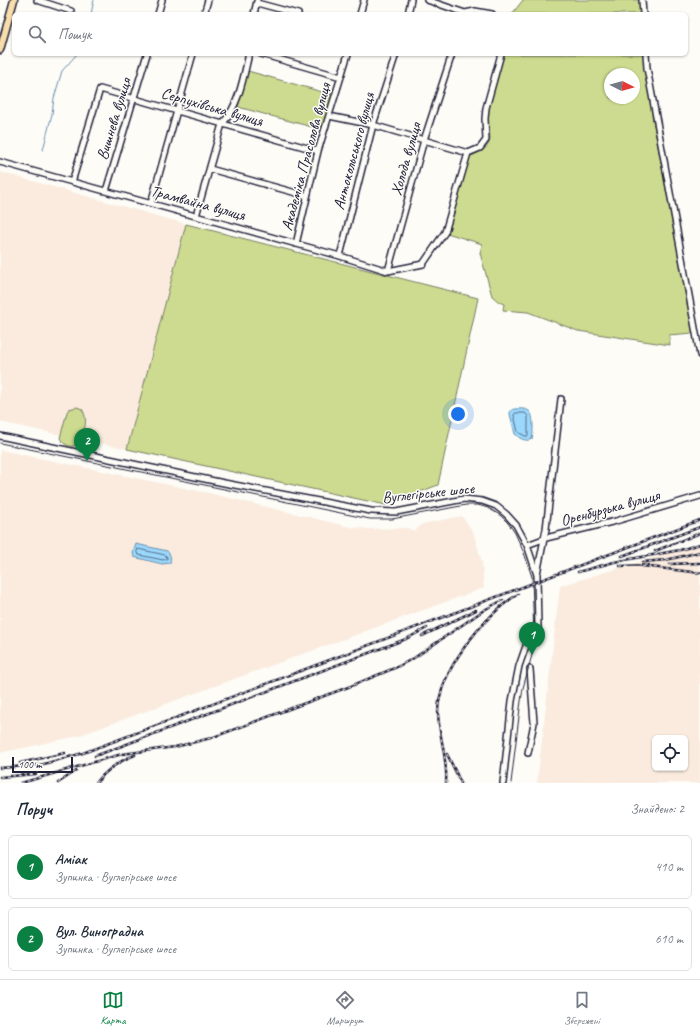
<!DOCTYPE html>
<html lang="uk">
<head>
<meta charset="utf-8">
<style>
	:root { --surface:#fff; --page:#f6f6f7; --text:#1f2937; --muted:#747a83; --line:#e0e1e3; --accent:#0b8043 }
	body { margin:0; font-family:Caveat,sans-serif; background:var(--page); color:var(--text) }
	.controls { position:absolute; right:12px; bottom:12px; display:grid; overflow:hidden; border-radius:6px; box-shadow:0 1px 3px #0004 }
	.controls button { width:36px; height:36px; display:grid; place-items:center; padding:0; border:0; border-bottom:1px solid var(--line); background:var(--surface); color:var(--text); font:20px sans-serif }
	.compass { position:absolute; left:604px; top:68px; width:36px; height:36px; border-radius:50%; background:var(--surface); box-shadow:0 1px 3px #0004; rotate:95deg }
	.scale { position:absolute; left:12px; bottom:10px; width:61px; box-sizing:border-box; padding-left:4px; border:2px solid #22223b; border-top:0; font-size:11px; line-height:14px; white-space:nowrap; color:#22223b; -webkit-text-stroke:3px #fdfcf7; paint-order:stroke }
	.you { position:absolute; left:458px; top:414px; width:14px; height:14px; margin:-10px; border:3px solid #fff; border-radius:50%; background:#1a73e8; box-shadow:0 0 0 6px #1a73e833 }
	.badge { display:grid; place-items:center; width:26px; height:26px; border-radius:50%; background:var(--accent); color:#fff; font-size:13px; font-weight:700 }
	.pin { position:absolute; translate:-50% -33px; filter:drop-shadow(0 1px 2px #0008) }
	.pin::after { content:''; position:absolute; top:21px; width:14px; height:12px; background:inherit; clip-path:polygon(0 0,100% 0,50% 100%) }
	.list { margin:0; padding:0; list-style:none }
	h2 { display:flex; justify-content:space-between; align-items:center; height:52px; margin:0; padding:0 16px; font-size:17px }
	h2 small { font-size:13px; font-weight:400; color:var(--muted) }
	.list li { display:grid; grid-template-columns:26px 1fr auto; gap:12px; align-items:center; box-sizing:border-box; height:64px; margin:0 8px 8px; padding:0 8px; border:1px solid var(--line); border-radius:6px }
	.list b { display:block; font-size:15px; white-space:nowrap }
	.list p { margin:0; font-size:13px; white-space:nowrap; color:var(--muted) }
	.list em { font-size:13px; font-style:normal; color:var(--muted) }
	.icon { flex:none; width:22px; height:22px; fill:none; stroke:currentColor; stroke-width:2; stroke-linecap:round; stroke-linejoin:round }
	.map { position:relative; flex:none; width:700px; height:783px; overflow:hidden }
	.search { position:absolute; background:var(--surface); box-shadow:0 1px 3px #0004; left:12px; right:12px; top:12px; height:44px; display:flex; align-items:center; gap:10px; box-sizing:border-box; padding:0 14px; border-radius:6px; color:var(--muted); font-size:15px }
	.sheet { height:196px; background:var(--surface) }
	nav { display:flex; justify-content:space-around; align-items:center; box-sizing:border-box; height:56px; border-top:1px solid var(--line); background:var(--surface); font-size:11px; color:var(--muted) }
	nav a { display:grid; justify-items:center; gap:2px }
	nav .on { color:var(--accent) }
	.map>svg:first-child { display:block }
	.built { fill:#faebde; fill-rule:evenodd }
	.green { fill:#ccdb8f; stroke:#777e65; fill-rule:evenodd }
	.water { fill:#9bd8fc; stroke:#6b8faf }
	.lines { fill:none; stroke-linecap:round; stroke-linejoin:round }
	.shore { stroke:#526b88; stroke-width:1 }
	.stream { stroke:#6b8faf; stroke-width:1 }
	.minor-casing { stroke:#22223b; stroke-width:8 }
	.major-casing { stroke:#22223b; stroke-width:9 }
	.minor { stroke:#fdfcf7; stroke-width:5 }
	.major { stroke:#f8deab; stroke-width:6 }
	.tram { stroke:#22223b; stroke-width:1 }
	.rail-casing { stroke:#22223b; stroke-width:2.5 }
	.rail { stroke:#fdfcf7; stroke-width:1; stroke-dasharray:3; stroke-linecap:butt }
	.labels { text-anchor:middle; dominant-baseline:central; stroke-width:3; stroke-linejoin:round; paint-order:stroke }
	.street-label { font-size:16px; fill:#22223b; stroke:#fdfcf7 }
</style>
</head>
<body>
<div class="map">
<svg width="700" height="783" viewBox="0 0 700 783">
	<rect width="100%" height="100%" fill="#fdfcf7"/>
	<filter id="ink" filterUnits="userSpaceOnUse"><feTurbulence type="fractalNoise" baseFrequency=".025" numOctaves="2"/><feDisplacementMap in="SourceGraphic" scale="8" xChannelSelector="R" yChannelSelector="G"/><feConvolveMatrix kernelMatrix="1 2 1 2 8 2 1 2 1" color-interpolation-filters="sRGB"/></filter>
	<g filter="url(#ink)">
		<path class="built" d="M0,172L186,224L127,449L0,422Z
			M0,450L213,494L350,527L369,529L407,528L415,531L422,524L462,516L473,532L482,562L484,588L78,736L0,753Z
			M700,543V783H537L560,586ZM655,738H685V768H655Z"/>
		<path class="green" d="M523,0H640L641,14H512Z
			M501,54H644L645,69L654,125L693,333L669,335L670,345L578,331L528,312L503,310L504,304L499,302L492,296L480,253L482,244L447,233L469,157C500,144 487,139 488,113ZM610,74H634V98H610Z
			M248,71L333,95L323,130L238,107Z
			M186,224L478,298L438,485L386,505L127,449Z
			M77,407L82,409C89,420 84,431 80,443C72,449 64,446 60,438L67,412L69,409Z"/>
		<path class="water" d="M514,409C529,408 533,410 533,426C533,430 533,435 532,439C526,442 520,439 515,434L510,414V411Z
			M136,544L167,551C171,555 171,558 170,563L162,564L134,557L133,553Z"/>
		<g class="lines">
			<path class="shore" d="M516,413H525L528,416V436H525L518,432L514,415Z
				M138,549L165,555L167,557V559L163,560L139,555L137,553Z"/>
			<path class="stream" d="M91,14L94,0
				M43,150L52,114L54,98L62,71L77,54"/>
			<defs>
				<path id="minor" d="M37,0L71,11
					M427,0L465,13L475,11L492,14
					M642,0L643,14
					M257,3L298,14
					M158,14L162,0
					M204,14L208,0
					M254,14L257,1
					M360,14L364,0
					M408,14L411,0
					M261,54L341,77
					M646,54L647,68L700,355
					M329,116L373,125L468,153
					M0,162L340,256L388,271
					M210,169L307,196
					M72,182L100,89L318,151
					M106,191L147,54
					M151,203L193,54
					M196,216L222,124C238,107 243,80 248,58V54
					M296,244L318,151L348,54
					M340,256L373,125L396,54
					M388,271L423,264L445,232L468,153L480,148L486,140L485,119L486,108L501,54
					M388,271L424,140L452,54
					M0,436L224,483L371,511L396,512L464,499L482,501L496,506L506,514L516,525L527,545L537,575L538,627L536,633L526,646L519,666L512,701L503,783
					M527,545L546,538L616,521L700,496
					M537,574L546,529L561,399
					M528,753L534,723L530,669"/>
				<path id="major" d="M0,50L14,0"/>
			</defs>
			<use href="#minor" class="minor-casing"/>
			<use href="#major" class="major-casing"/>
			<use href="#minor" class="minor"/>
			<use href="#major" class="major"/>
			<path class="tram" d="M0,443L370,519H392L466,505H478L488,508L500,515L508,523L515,533L524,553L532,577L534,639L532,655L523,688L520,708L511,783"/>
			<defs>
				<path id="rail" d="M655,551L700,533
					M622,556L700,527
					M643,562L666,560L700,552
					M670,564L700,563
					M620,566L648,565
					M642,566L700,573
					M578,572L614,562L680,550L700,544
					M422,636L476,610
					M447,754L461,783
					M95,756L406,639L427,628
					M20,763L65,753
					M0,768L40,765L83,753L700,520
					M0,777L36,774
					M21,783L122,754L175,747L211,738L351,686L397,667L414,658L484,610L503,600
					M58,783L76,771
					M96,783C106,770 119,761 135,755
					M446,783C448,759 439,737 438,713C438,671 484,616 518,594"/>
			</defs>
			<use href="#rail" class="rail-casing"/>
			<use href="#rail" class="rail"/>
		</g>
	</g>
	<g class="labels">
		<g class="street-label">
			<text transform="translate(212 107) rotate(16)">Серпухівська вулиця</text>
			<text transform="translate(114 119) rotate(-73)">Вишнева вулиця</text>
			<text transform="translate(354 151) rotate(-75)">Антокольського вулиця</text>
			<text transform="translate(306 157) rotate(-75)">Академіка Прасолова вулиця</text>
			<text transform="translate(406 159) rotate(-74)">Холода вулиця</text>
			<text transform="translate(198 203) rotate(15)">Трамвайна вулиця</text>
			<text transform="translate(428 493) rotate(-6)">Вуглегірське шосе</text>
			<text transform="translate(610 508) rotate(-15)">Оренбурзька вулиця</text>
		</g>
	</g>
</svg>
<div class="controls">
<button><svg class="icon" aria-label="locate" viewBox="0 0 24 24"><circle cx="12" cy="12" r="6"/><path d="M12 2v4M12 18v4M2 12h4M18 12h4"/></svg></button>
</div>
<svg class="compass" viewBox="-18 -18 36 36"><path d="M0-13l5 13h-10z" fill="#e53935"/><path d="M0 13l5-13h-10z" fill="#747a83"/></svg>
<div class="scale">100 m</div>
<div class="you"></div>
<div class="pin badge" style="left:532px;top:655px">1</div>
<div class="pin badge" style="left:87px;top:461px">2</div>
<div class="search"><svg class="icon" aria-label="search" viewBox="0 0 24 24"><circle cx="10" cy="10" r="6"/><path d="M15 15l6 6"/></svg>Пошук</div>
</div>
<section class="sheet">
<h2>Поруч<small>Знайдено: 2</small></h2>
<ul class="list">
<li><span class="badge">1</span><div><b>Аміак</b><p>Зупинка · Вуглегірське шосе</p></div><em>410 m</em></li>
<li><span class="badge">2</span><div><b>Вул. Виноградна</b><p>Зупинка · Вуглегірське шосе</p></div><em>610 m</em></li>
</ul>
</section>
<nav>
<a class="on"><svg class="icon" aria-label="map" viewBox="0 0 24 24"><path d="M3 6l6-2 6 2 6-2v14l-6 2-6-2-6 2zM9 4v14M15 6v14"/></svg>Карта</a>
<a><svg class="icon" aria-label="directions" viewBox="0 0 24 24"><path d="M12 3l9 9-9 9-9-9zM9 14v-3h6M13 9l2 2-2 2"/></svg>Маршрут</a>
<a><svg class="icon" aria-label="saved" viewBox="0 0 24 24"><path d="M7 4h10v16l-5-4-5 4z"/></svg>Збережені</a>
</nav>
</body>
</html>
